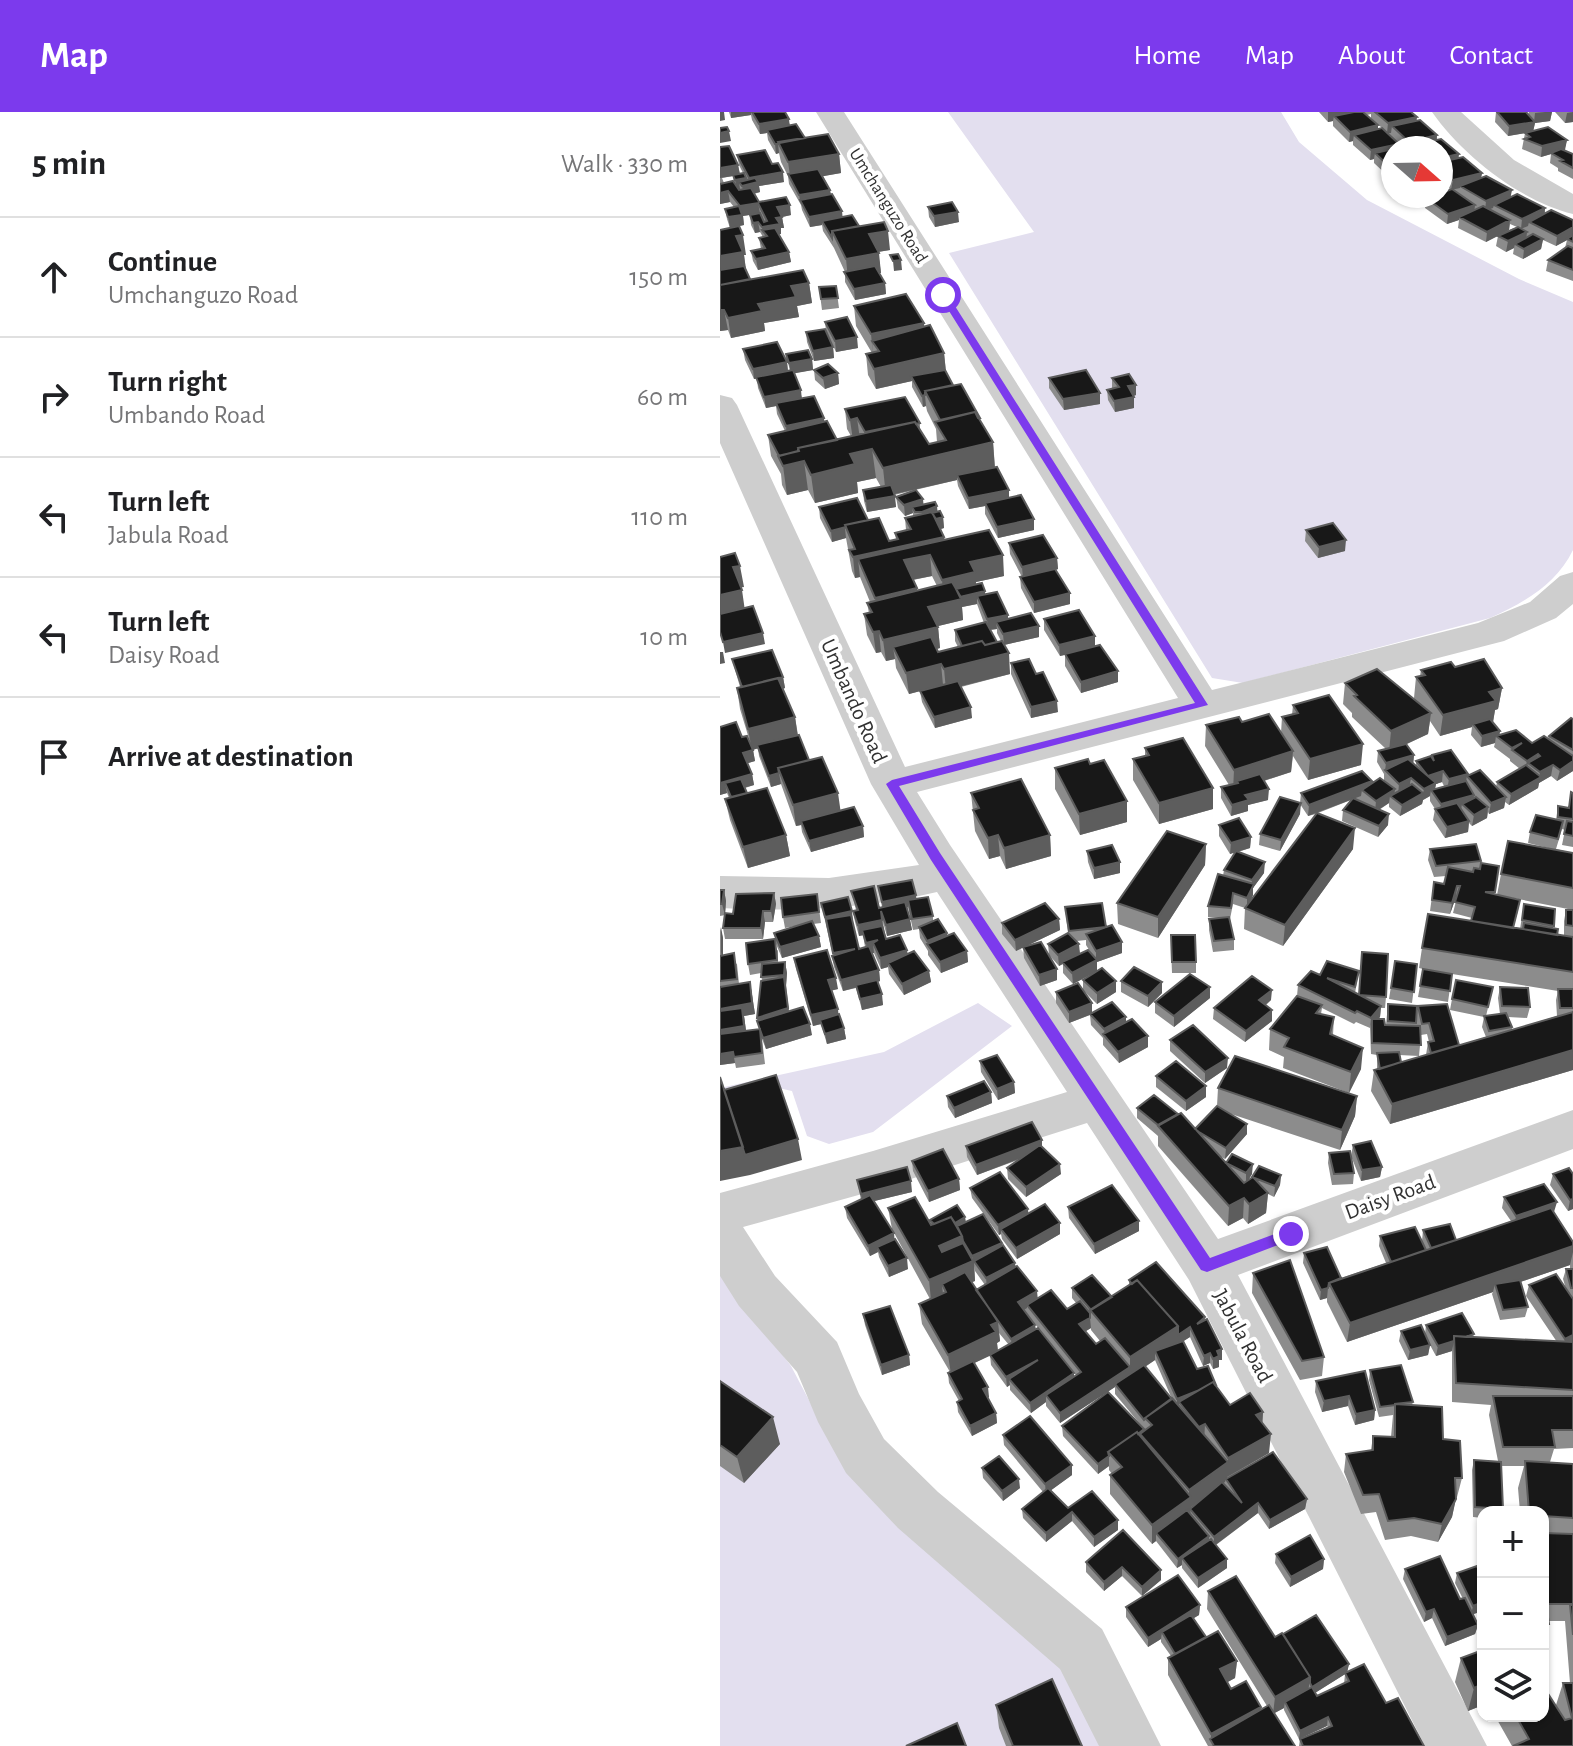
<!DOCTYPE html>
<html lang="en">
<head>
<meta charset="utf-8">
<style>
	:root { --surface:#fff; --page:#f6f6f6; --text:#202124; --muted:#757577; --line:#e0e0e0; --accent:#7c3aed }
	body { margin:0; font-family:"Alegreya Sans",sans-serif; background:var(--page); color:var(--text) }
	.controls { position:absolute; right:24px; bottom:24px; display:grid; overflow:hidden; border-radius:16px; box-shadow:0 2px 6px #0004 }
	.controls button { width:72px; height:72px; display:grid; place-items:center; padding:0; border:0; border-bottom:2px solid var(--line); background:var(--surface); color:var(--text); font:40px sans-serif }
	.compass { position:absolute; left:661px; top:24px; width:72px; height:72px; border-radius:50%; background:var(--surface); box-shadow:0 2px 6px #0004; rotate:110deg }
	.stop { position:absolute; width:24px; height:24px; margin:-18px; border:6px solid #7c3aed; border-radius:50%; background:#fff }
	.stop.end { background:#7c3aed; border-color:#fff; box-shadow:0 2px 8px #0008 }
	.list { margin:0; padding:0; list-style:none }
	h2 { display:flex; justify-content:space-between; align-items:center; height:104px; margin:0; padding:0 32px; font-size:34px }
	h2 small { font-size:26px; font-weight:400; color:var(--muted) }
	.list li { display:grid; grid-template-columns:52px 1fr auto; gap:24px; align-items:center; box-sizing:border-box; height:120px; padding:0 32px; border-top:2px solid var(--line) }
	.list b { display:block; font-size:30px; white-space:nowrap }
	.list p { margin:0; font-size:26px; white-space:nowrap; color:var(--muted) }
	.list em { font-size:26px; font-style:normal; color:var(--muted) }
	.icon { flex:none; width:44px; height:44px; fill:none; stroke:currentColor; stroke-width:2; stroke-linecap:round; stroke-linejoin:round }
	.map { position:relative; flex:none; width:853px; height:1634px; overflow:hidden }
	header { display:flex; align-items:center; gap:48px; box-sizing:border-box; height:112px; padding:0 40px; background:var(--accent); color:#fff }
	header strong { font-size:38px }
	nav { display:flex; gap:44px; margin-inline-start:auto; font-size:28px }
	main { display:flex }
	aside { flex:1; background:var(--surface) }
	.map>svg:first-child { display:block }
	.green { fill:#e3dfef }
	.lines { fill:none; stroke-linecap:round; stroke-linejoin:round }
	.minor { fill:#cecece; fill-rule:evenodd }
	.wall { fill:#8c8c8c; fill-rule:evenodd }
	.shaded-wall { fill:#5d5d5d }
	.building { fill:#181818; stroke:#5d5d5d; stroke-width:2 }
	.route { fill:#7c3aed }
	.labels { text-anchor:middle; dominant-baseline:central; stroke-width:8; stroke-linejoin:round; paint-order:stroke }
	.far-street-label { font-size:18px; fill:#313131; stroke:#fff }
	.street-label { font-size:22px; fill:#313131; stroke:#fff }
</style>
</head>
<body>
<header>
<strong>Map</strong>
<nav><a>Home</a><a>Map</a><a>About</a><a>Contact</a></nav>
</header>
<main>
<aside>
<h2>5 min<small>Walk · 330 m</small></h2>
<ul class="list">
<li><svg class="icon" aria-label="ahead" viewBox="0 0 24 24"><path d="M12 20V5M6 11l6-6 6 6"/></svg><div><b>Continue</b><p>Umchanguzo Road</p></div><em>150 m</em></li>
<li><svg class="icon" aria-label="right" viewBox="0 0 24 24"><path d="M7 20v-9h11M14 6l5 5-5 5"/></svg><div><b>Turn right</b><p>Umbando Road</p></div><em>60 m</em></li>
<li><svg class="icon" aria-label="left" viewBox="0 0 24 24"><path d="M17 20v-9H6M10 6l-5 5 5 5"/></svg><div><b>Turn left</b><p>Jabula Road</p></div><em>110 m</em></li>
<li><svg class="icon" aria-label="left" viewBox="0 0 24 24"><path d="M17 20v-9H6M10 6l-5 5 5 5"/></svg><div><b>Turn left</b><p>Daisy Road</p></div><em>10 m</em></li>
<li><svg class="icon" aria-label="arrive" viewBox="0 0 24 24"><path d="M6 21V4h12l-3 4 3 4H6"/></svg><div><b>Arrive at destination</b></div></li>
</ul>
</aside>
<div class="map">
<svg width="853" height="1634" viewBox="0 0 853 1634">
	<rect width="100%" height="100%" fill="#fff"/>
	<path class="green" d="M228,0H561L579,30L647,88L799,167L853,190V438C836,473 803,491 770,506L523,571L492,566L229,141L314,120Z
		M258,891L292,914L153,1020L109,1032L87,1024L72,979L54,975L0,990V976L164,940Z
		M0,1159L71,1254L121,1349L323,1535L355,1573L385,1634H0Z"/>
	<g class="lines">
		<path class="minor" d="M96,0H124L492,578L758,511L810,490L840,464L853,460V492L836,506L784,529L197,680L230,733L498,1127L853,998V1037L518,1163L767,1634H705L469,1168L367,1011L153,1079L23,1115L55,1164L117,1230L139,1282L164,1327L218,1380L382,1517L441,1634H379L340,1557L178,1416L126,1361L98,1310L77,1260L19,1194L0,1164V1081L153,1039L347,980L217,780C144,797 74,800 0,796V764L109,766L199,753L151,672L0,331V283L12,286L17,293L185,655L458,586Z
			M712,0H741L794,48L853,82V102C800,89 743,44 712,0Z"/>
	</g>
	<path class="wall" d="M9,0H65L70,13L85,26L119,42L121,61L103,64L110,78L111,82L122,99V105L139,114L170,138L158,140L161,161H159L165,171L166,182L135,188L125,170V160L114,136L103,119L102,113L90,115L82,98L81,93L69,72L68,64L61,50L59,41L56,42L48,28L47,21L40,22L32,8L31,3L11,6Z
		M599,0H643L658,17L662,16L651,6V2L647,3L644,0H691L696,9L717,23V27L739,46L762,61L761,66L791,85L825,96V101L853,108V169L826,159L828,148L845,136L847,128L836,134L823,128L821,137L803,147L793,142L794,136L786,140L776,134L778,124L766,130L738,116L739,108L727,112L705,96L706,86L731,78L723,71L721,81V36H673V67H671L654,51V47L650,48L633,33V29L629,30L613,14V9L608,10ZM790,112L797,115L789,118Z
		M776,0L808,3L809,0H832L830,9L815,11L813,19L847,28L844,39L853,42V67L838,59V56L830,51L831,42L821,45L802,37L805,21L788,24L775,10Z
		M835,0H853V10L845,11Z
		M0,35L18,53L20,62L23,61L19,53L17,43L52,52L64,70L39,74L40,80L34,82L39,90L71,103L62,105L64,116H61V122H59L69,140L71,150L38,158L33,149L31,139L41,137L39,126L43,125L40,120L35,121L31,113L30,103L23,104L24,113L10,116L7,107L5,97L14,95L10,90L0,92ZM13,64L14,71H4L2,66Z
		M208,95L239,110L215,115L209,105Z
		M0,118L26,143H24L26,157L30,167L89,171L92,191L77,194L79,205L44,211L45,219L11,226L8,218L0,219Z
		M116,174L119,196L102,198L99,175Z
		M134,194L204,214L224,241L226,259L233,273L260,306V309L273,330L275,355L289,378V386L314,407V418L278,426L265,402V394L249,397L238,374L237,368L174,383L176,395L147,400L144,389L143,378L161,375L156,366L137,370L138,381L95,391L88,378L67,383L62,373L61,362L51,344L48,323L65,319L57,302L56,294L46,296L38,276L37,267H34L25,248L23,237L67,250L68,259H70L66,242L92,247L93,258L74,261L82,286L104,310L117,328L131,324L127,317L125,297L200,311V319L209,332L217,330L216,317L207,299L206,294L203,295L192,275V269L156,277L148,263L146,242L152,241L136,214Z
		M105,210L138,236L116,240L108,223L113,235L114,246L94,249L87,230L86,220L106,219Z
		M94,258L118,261L119,272L105,277L95,268Z
		M329,266L380,281V292L344,298L329,276Z
		M392,266L416,283L414,284V296L395,300L388,288L387,278L392,277Z
		M176,385L203,392L217,399L223,405L224,416L221,417L225,428L284,464L256,470V472L288,507L319,514V525L284,533L290,562L241,575L252,606L215,616L202,590L200,579L216,575L189,582L176,556L175,547L166,549L161,540L156,541L147,523L144,502L149,501L147,491L150,490L140,465L135,466L132,459L126,426L112,430L100,406L99,395L148,408L169,429L176,428L175,421L186,418L185,406L193,404V401L185,404L178,396ZM212,464L217,474L197,478L193,468ZM257,492L264,511L235,518V529L238,535L218,540L217,537L220,536L218,514L243,508L242,495ZM277,517V521L281,529L277,530L270,518Z
		M586,418L625,439L598,446L585,429Z
		M289,431L337,446L338,457L336,458L350,481V492L314,501L301,476L300,465H302L290,442Z
		M324,507L375,534L398,559V570L361,581L345,554V543L340,544L324,518Z
		M12,547L63,565L65,576L63,577L75,605L78,623L89,648L120,698L143,714L144,725L91,740L82,720L81,713L76,714L61,672L51,675L39,644L38,636L33,638L35,649L28,651L32,662L34,673L25,676L27,681L66,723L70,744L28,756L10,708L5,687L9,686L7,681L0,683V615L22,625L30,630L20,597L17,576L20,575Z
		M291,551L338,600L311,606L291,562Z
		M735,555L782,576L778,597L775,598L773,610L780,619L779,623L812,631L828,626L829,624L853,607V659L837,669L831,664L819,671L818,676L789,693L785,690L784,696L769,702L768,700L767,706L752,714L749,711L748,720L725,726L713,708L715,697L710,689V684L703,688L702,692L680,704L669,695V691L659,698L668,713L658,725L622,709L623,698L631,688L598,701L633,737L563,834L524,817L525,796L513,792L510,807L514,827V838L493,840L489,818V807L501,806L488,805V794L503,764L504,758L515,740L510,742L499,724V713L531,725L530,736L518,740L544,761L533,776V783L530,790L596,702L588,704L580,692V702L560,739L539,733L540,722L580,691L581,681L664,669V662L657,650L658,639L666,637L632,605V601L623,592L625,571L695,589L694,586L696,565L700,564L701,558ZM710,609L720,624L752,615L751,623L761,635L775,631L774,635L790,647V649L800,657L777,670L776,675L748,663L712,643L711,645L696,649V654L693,652L694,643L687,632L708,622ZM722,670L724,674L715,677L716,672Z
		M573,593L641,653L588,668L573,644L571,660L544,669L548,688L528,693V699L511,704L501,686V675L509,673L485,634L486,613L522,610L561,621L562,605L572,603Z
		M425,636L493,676V697L439,712L413,668V647L425,644Z
		M335,656L407,710L360,723L335,677Z
		M251,681L330,723L331,744L286,757L280,744L269,747L255,719Z
		M853,681V735L842,733L845,718L842,717L836,737L853,741V798L788,785L798,799L793,816L800,817L804,792L835,797L833,816L837,823L844,824V809L846,798H853V958L670,1012L651,979L654,958L657,957V943L651,942L650,916L636,910L634,912L602,896L601,902L614,905L613,923L641,957L629,981L563,956L564,945L549,938L550,917L577,884L578,873L600,863L637,870L635,881L639,882L666,885L665,896H661L660,905L658,907L665,913H666L668,892L696,904L698,894L739,933L766,925L762,915L764,905L730,898L732,887L773,875L766,904L780,902L778,886L780,875L810,895L807,906L788,905L792,915V918L837,904L836,888L838,879L732,862L728,890L698,885L703,857L699,856L702,836L751,809L752,806L733,801L737,785H736L730,802L710,799L714,770L724,772L726,764L714,765L708,748L710,737L761,749L760,757L779,754L774,782L777,783L781,762L828,736L808,731L810,720L836,708L838,694L848,696ZM707,922L709,930H708L706,943L681,950L679,943L699,944L701,923Z
		M486,732L485,753L438,826L398,812L397,791Z
		M367,739L400,750V761L374,767L368,750Z
		M158,774L196,783V787L213,804V809L227,823L247,839L248,850L221,861L208,843V839L200,826L199,817L193,818L188,795L187,796L192,818L167,824L163,810L166,827L188,842L209,859L211,870L184,883L169,862L168,855L161,857L154,841H152L159,858L160,869L158,870L163,893L142,898L136,876L123,879L114,855L112,844H113L101,791L133,810L139,837L145,835L143,823L139,824L135,810L133,799L136,798L131,779L159,796L162,795Z
		M0,778H4L6,789L5,802H13L54,781L56,792L53,810H45L43,827H5L3,816L5,803L0,804Z
		M97,782L101,811L93,812L99,824L101,835L62,846L56,832L54,821L76,814L65,816L63,805Z
		M345,795L386,815L402,830V841L377,850V859L396,880L377,892L364,879L372,891V901L406,905V910L428,935L399,951L383,933V926L371,913L370,903L349,911L336,891V880L363,879V868L376,860L353,872L343,861V852L339,854L329,843L328,832L348,821ZM366,828V833L371,841L360,842L357,829Z
		M339,807L340,818L304,835L337,857V868L320,874L304,846L303,835L296,839L282,822V811Z
		M0,815L3,826V843L17,852L19,872L30,870L35,902L24,904L26,919L39,917L37,906L42,869L41,861L30,863L28,852L58,838V851L65,850L67,861L66,874L69,899L92,923L46,937L42,927L45,952L16,956L15,951L0,953Z
		M451,834L476,850V861H452Z
		M74,846L118,877L112,878L118,902L124,916L126,927L107,932L101,912L93,914L76,857Z
		M675,849L697,852L692,891L669,887Z
		M401,869L442,870V881L428,895L401,880Z
		M490,886L454,915L435,901V890Z
		M551,888L546,893L552,909L525,930L493,907L494,896Z
		M450,928L507,956L485,971L450,939Z
		M260,949L294,970L295,981L278,988L261,960Z
		M436,964L486,974V985L466,999L436,975Z
		M498,976L637,984L635,1004L620,1038L508,1001L527,1022L505,1047L500,1044L506,1051L532,1062L528,1068L532,1065L561,1063L560,1073L554,1085L548,1082L546,1101L528,1112L523,1106L508,1114L438,1034V1024L417,1006V996L475,1017L497,994Z
		M271,980L272,991L235,1006L228,995L227,984Z
		M322,1028V1035L341,1062L306,1085L288,1067L287,1056L301,1047L257,1063L247,1045L246,1034Z
		M633,1033L662,1055L660,1065L641,1069L631,1044Z
		M609,1041L634,1061L633,1072L612,1073L608,1051Z
		M192,1049L239,1067L240,1078L209,1090L193,1059Z
		M833,1062H853V1097L848,1099L830,1073Z
		M137,1068L192,1080L154,1089L174,1121V1127L188,1157L169,1165L159,1145L158,1140L150,1144L127,1106L125,1095L141,1088Z
		M250,1076L308,1097V1101L340,1122L297,1147L282,1127L281,1122L279,1123L252,1086Z
		M784,1085L834,1100L853,1130V1336L834,1337L830,1350L853,1352V1634H792L775,1604H823L836,1593L843,1571H850L845,1509H829V1512L823,1530V1400H800L798,1376L804,1354H781L782,1400H763V1406L753,1405L752,1358L754,1348L778,1349L769,1303L771,1293L732,1290V1239L716,1244L710,1233L708,1243L688,1248L679,1229L681,1219L705,1222L706,1213L754,1222L753,1225L837,1230L806,1184L809,1173L846,1177L843,1167L846,1157H850V1153L800,1170L808,1195L805,1205L780,1208L772,1182L773,1180L627,1230L607,1190V1186L600,1188L583,1151L584,1141L621,1166L666,1151L659,1134L660,1124L702,1129L703,1118L736,1128L791,1109L782,1096Z
		M348,1095L419,1109V1119L375,1142L349,1106Z
		M168,1096L211,1113L210,1108L245,1105L246,1110L282,1134L318,1186L347,1197L356,1191L352,1186V1176L392,1185L409,1174V1168L485,1205V1208L502,1248H499V1255L493,1257L490,1251L483,1254L470,1225L463,1229L477,1257L496,1275L510,1293L543,1300L542,1311L549,1341L507,1366L587,1387L585,1397L549,1417L538,1401L496,1433L507,1447V1456L478,1476L462,1456V1453L457,1456L436,1429L432,1432L390,1382V1363L392,1362L389,1358V1354L378,1362L343,1324L342,1314L425,1318L395,1282V1275L340,1311L326,1294V1290L311,1301L290,1278V1273L287,1275L271,1253L270,1243L254,1251L269,1285L268,1286L276,1301L277,1311L252,1324L238,1300L237,1290L239,1289L229,1271L228,1261L230,1260L202,1212L199,1192L210,1187L172,1117ZM254,1154L255,1159L265,1173L256,1178L251,1170L255,1169ZM311,1207L356,1263L354,1265L316,1217L315,1213ZM371,1216V1218L380,1229L376,1232L365,1219ZM279,1221L289,1233L278,1239L277,1231L280,1229ZM435,1248L452,1287L425,1255Z
		M533,1161L604,1245L602,1264L580,1268L532,1181Z
		M143,1202L189,1243L190,1253L162,1263L145,1213Z
		M650,1258L693,1290L692,1293L723,1327L742,1366L737,1385H736L732,1405L718,1430L691,1424L665,1428L656,1400L641,1402L624,1360L626,1342L651,1338L653,1324L671,1325L673,1303L659,1305L649,1268Z
		M0,1269L60,1332L24,1371L0,1354Z
		M596,1269L655,1298L654,1308L635,1313L628,1294L602,1300L595,1280Z
		M283,1323L352,1353V1363L331,1378L348,1396L398,1418L374,1435L352,1409L326,1430L303,1406L302,1397L323,1380L284,1333Z
		M262,1356L300,1376L283,1389L263,1366Z
		M403,1418L441,1468L422,1484L402,1464L384,1479L366,1460V1450Z
		M556,1442L604,1447L603,1457L570,1475L555,1451Z
		M685,1457L740,1487H743L735,1471L737,1461L763,1499L752,1502L758,1513L755,1522L725,1534L712,1506L704,1510L683,1467Z
		M488,1479L555,1525L563,1522L629,1552L627,1560L666,1591L704,1634H579L580,1627L608,1615L607,1614L579,1627L564,1598V1596L554,1601L575,1634H488L448,1563V1546L451,1544L441,1530V1527L428,1535L406,1505V1495L480,1493L479,1503L473,1506L486,1525L517,1549L515,1566L507,1570L511,1577L541,1597L547,1594L487,1497ZM625,1562L624,1572L597,1584L595,1581Z
		M763,1538V1593L748,1599L735,1570L741,1546Z
		M276,1593L362,1634H286L279,1616Z"/>
	<path class="shaded-wall" d="M0,0H4L5,8L0,9Z
		M11,0H31V3L11,6Z
		M608,0H637L614,4L613,9L608,10Z
		M825,0H832L830,9L815,11L813,20L788,24L789,14L814,10L815,1Z
		M853,0V10L845,11L847,1Z
		M697,5L696,15L672,14L671,21H667L668,11Z
		M69,7L70,17L47,18V21L40,22L39,12Z
		M658,13V23H634L633,29L629,30L630,20Z
		M9,19L11,29L0,31V21Z
		M717,23L716,33H692V36H688L689,30Z
		M847,28L845,38L821,45L822,34Z
		M58,31L59,41L56,42L55,32Z
		M679,32V36H673V43L655,41L654,47L650,48L651,38Z
		M119,42L121,61L71,70L68,50Z
		M739,42L738,52L721,56V46Z
		M18,53L20,63L0,66V56Z
		M63,60L64,70L39,74L40,80L24,84L22,74L19,70L20,77L17,78L15,68L26,66L27,73L30,72L29,66Z
		M762,61L760,71L740,74V76L731,78L733,68Z
		M110,78L111,88H80L81,93L79,83Z
		M792,78L790,88L774,93L773,96L765,99L766,89Z
		M8,79L10,90L0,92V81Z
		M693,84H707L692,87Z
		M38,91L40,101L23,104L24,113L10,116L8,105L20,94Z
		M70,93L71,103L58,106L57,95Z
		M755,93L754,103L739,105V108L727,112L728,102Z
		M825,96L824,106L809,110L808,114L801,117L802,107Z
		M122,99L123,109H102V113L90,115L89,105Z
		M238,100L239,110L215,115L214,104Z
		M62,105L64,116H61V122L47,125L42,118L43,126L42,115L56,106Z
		M790,108L789,118L766,130L767,120Z
		M38,110L40,120L35,121L33,111Z
		M853,115V125L836,134L837,124Z
		M168,119L170,138L151,141L149,122Z
		M807,120L806,130L795,132L794,136L786,140L788,129Z
		M23,123L26,143H24L26,159L0,164V144L16,124Z
		M823,127L821,137L803,147L804,137Z
		M69,140L71,150L38,158L36,147Z
		M159,141L161,161L128,167L126,147Z
		M181,148L182,158L174,159L173,149Z
		M89,171L92,191L77,194L79,205L44,211L45,219L11,226L8,206L38,192L71,174Z
		M165,171L166,182L135,188L134,177Z
		M0,198H4L8,218L0,219Z
		M204,211L206,231L159,239L152,229L153,243L151,222Z
		M137,225L138,236L116,240L115,229Z
		M113,235L114,246L94,249L93,239Z
		M224,241L226,261L191,264L192,269L156,277L154,257Z
		M92,247L93,258L71,262L69,251Z
		M67,250L68,260L34,267L33,257Z
		M118,261L119,272L105,277L103,266Z
		M416,273V283L408,285V274Z
		M81,278L82,289L46,296L44,285Z
		M380,281V292L344,298L343,287Z
		M205,283L206,294L203,295L202,284Z
		M414,285V296L395,300L394,289Z
		M104,306L105,317L67,325L66,314Z
		M137,306L140,327L133,328L130,308Z
		M273,330L275,359L237,363V368L166,384L163,356Z
		M152,337L156,366L137,370L138,381L95,391L91,363L130,342Z
		M84,349L88,378L67,383L63,354Z
		M289,378V389L265,391V394L249,397L248,386Z
		M175,384L176,395L147,400L146,389Z
		M203,387L204,398L195,401L192,395L193,401L185,404L184,393Z
		M217,394L218,405H223L224,416L202,422V400Z
		M314,407V418L278,426L277,415Z
		M125,416L126,426L112,430L111,419Z
		M224,425L226,446L210,443L212,464L186,469L138,447L140,465L135,466L133,445Z
		M626,428L625,439L598,446L599,435Z
		M283,443L284,464L256,470L257,481L265,479L266,490L257,484V492L242,495L243,508L210,516L208,495L224,489L222,468L250,450Z
		M337,446L338,457L303,466L302,455Z
		M20,454L24,475L16,476L13,455Z
		M197,476L199,497L158,507L155,486Z
		M22,478L25,499L0,505V483Z
		M350,481V492L314,501V490Z
		M288,503V514L276,510L277,517L268,518L267,507Z
		M319,514V525L284,533L283,522Z
		M218,515L220,536L179,546L173,535L175,547L166,549L163,528Z
		M159,519L161,540L156,541L153,520Z
		M43,521L45,532L5,541L3,530Z
		M375,524V535L340,544L339,533Z
		M0,540H3L5,551L0,552Z
		M289,541L290,562L226,578L224,557Z
		M221,552L223,573L189,582L186,561Z
		M398,559V570L361,581V570Z
		M63,565L65,576L24,586L22,575Z
		M782,576L778,597L775,598L773,610L753,612L752,615L720,624L723,603L769,580Z
		M337,589L338,600L311,606V595Z
		M251,595L252,606L215,616L214,605Z
		M711,601L708,622L669,640L671,619Z
		M75,605L78,626L32,638L28,617Z
		M780,619L779,626L776,624L775,631L761,635L762,624Z
		M643,632L641,653L588,668L590,647Z
		M33,638L35,649L25,652L23,641Z
		M573,639L571,660L518,677L517,669V678L513,679L514,658Z
		M818,642L816,653L808,651L806,659L805,660L807,649Z
		M694,643L693,654L665,659L666,651Z
		M853,649V659L837,669L840,658Z
		M833,653L831,664L819,671L818,676L789,693L791,682L819,666L820,660Z
		M723,659L722,670L716,672L714,682L711,678L710,684L703,688L702,692L680,704L682,693L703,681L708,664Z
		M59,661L61,672L51,675L49,664Z
		M32,662L34,673L9,680L5,671L7,681L0,683V671Z
		M748,662L747,664L745,674L727,678L729,667Z
		M691,666L689,677L678,683L679,672Z
		M652,669L651,680L642,678L641,684L588,704L589,693Z
		M493,676V697L439,712V691Z
		M549,677L548,688L528,693V699L511,704L512,693L525,683Z
		M675,677L674,687L670,684L669,691L655,700L656,689Z
		M118,681L121,702L81,709V713L76,714L73,693Z
		M754,683L753,695L742,692L741,698L719,703L721,692Z
		M786,685L784,696L769,702L771,691Z
		M407,689V710L360,723L359,702Z
		M581,691L580,702L560,739L561,728Z
		M768,695L767,706L752,714L754,703Z
		M669,702L668,713L658,725L659,714Z
		M749,709L748,720L725,726L727,715Z
		M143,714L144,725L91,740L89,729Z
		M635,716L633,737L563,834L565,813Z
		M66,723L70,744L28,756L23,735Z
		M278,723L280,744L269,747L268,726Z
		M330,723L331,744L286,757L284,736Z
		M531,725L530,736L510,742L511,731Z
		M486,732L485,753L438,826V805Z
		M400,750V761L374,767V756Z
		M545,750L544,761L533,776V783L527,797V786L531,777L532,768Z
		M737,774L736,785L730,802L732,791Z
		M4,778L6,789L5,803L2,792Z
		M54,781L56,792L53,810L51,799Z
		M196,783L197,794L188,788V795L163,801L162,790Z
		M43,799L45,810L43,827L41,816Z
		M132,799L133,810L107,816L105,805Z
		M190,807L192,818L167,824L166,813Z
		M339,807L340,818L296,839L295,828Z
		M162,808L164,819L139,824L138,813Z
		M1,815L3,826V851L1,840Z
		M227,821L228,832L208,833L207,829Z
		M99,824L101,835L62,846L60,835Z
		M158,828L153,831L154,841L147,842L146,831Z
		M402,830V841L377,850V859L353,872L352,861L376,849V839Z
		M359,832L360,842L339,854L338,843Z
		M187,838L189,849L168,851V855L161,857L160,846Z
		M247,839L248,850L221,861L220,850Z
		M65,850L67,861L66,874L64,863Z
		M337,857V868L320,874L319,863Z
		M159,858L160,869L123,879L121,868Z
		M209,859L211,870L184,883L182,872Z
		M64,865L70,907L40,916L37,906Z
		M116,866L118,877L110,879L108,868Z
		M396,869V880L377,892V881Z
		M30,870L35,902L24,904L27,925L0,929V897Z
		M442,870V881L428,895V884Z
		M490,875V886L454,915V904Z
		M552,878L551,888L538,899L539,888Z
		M162,882L163,893L142,898L140,887Z
		M372,891V902L349,911V900Z
		M661,894L660,905L652,914V907L650,917L651,906Z
		M118,897L119,908H100L101,912L93,914L91,903Z
		M552,898V909L525,930L526,919Z
		M406,905V916L385,924L384,917Z
		M90,912L92,923L46,937L43,926Z
		M124,916L126,927L107,932L105,922Z
		M428,924V935L399,951L398,940Z
		M643,936L641,957L629,981L631,960Z
		M853,938V958L670,1012L672,992Z
		M13,940L15,951L0,953V942Z
		M508,946L507,956L485,971V960Z
		M294,970L295,981L278,988L277,977Z
		M486,974V985L466,999V989Z
		M271,980L272,991L235,1006L234,996Z
		M637,984L635,1004L620,1038L622,1018Z
		M527,1012V1022L505,1047L506,1036Z
		M78,1027L82,1048L30,1063L0,1069V1039Z
		M322,1028V1038L257,1063L256,1053Z
		M340,1052L341,1062L306,1085V1075Z
		M533,1052L532,1062L526,1072V1061Z
		M662,1055L660,1065L641,1069L642,1058Z
		M561,1063L560,1073L554,1085L555,1074Z
		M239,1067L240,1078L209,1090L208,1079Z
		M191,1069L192,1080L142,1092L141,1082Z
		M548,1081L546,1101L528,1112L529,1092Z
		M524,1086L523,1106L508,1114L509,1094Z
		M853,1087V1097L848,1099L850,1088Z
		M837,1090L834,1100L794,1115L796,1104Z
		M308,1097L309,1108L281,1117V1122L279,1123L278,1113Z
		M245,1105L246,1116L219,1120Z
		M419,1109V1119L375,1142L374,1132Z
		M340,1111V1122L297,1147L296,1136Z
		M174,1121L175,1132L157,1135L158,1140L150,1144L148,1134Z
		M242,1124L245,1144L222,1154L219,1134Z
		M282,1131L283,1142L254,1149L255,1169L226,1181L222,1172L223,1183L211,1188L209,1168L253,1149L252,1144Z
		M853,1134V1140L850,1153L777,1178L775,1172L773,1180L627,1230L630,1211Z
		M187,1146L188,1157L169,1165L168,1154Z
		M295,1151L296,1162L267,1176L266,1166Z
		M608,1176L607,1186L600,1188L601,1178Z
		M317,1179L318,1189L307,1193V1196L299,1201L298,1190Z
		M370,1206L371,1216L360,1223L359,1212Z
		M278,1210L280,1229L277,1231L278,1240L231,1262L228,1243L271,1213Z
		M315,1213L316,1223L292,1237L291,1227Z
		M458,1214L470,1215V1225L438,1246L435,1239V1248L396,1274L395,1272V1275L340,1311V1301L410,1255V1245Z
		M853,1223V1233L842,1237L845,1227Z
		M734,1229L732,1239L716,1244L718,1234Z
		M710,1233L708,1243L688,1248L690,1238Z
		M502,1237V1248H499V1255L493,1257V1247L497,1239Z
		M490,1241V1251L483,1254L484,1244Z
		M189,1243L190,1253L162,1263L161,1253Z
		M318,1248L289,1267L290,1273L287,1275L286,1265Z
		M354,1261V1271L326,1283V1290L311,1301L310,1291Z
		M496,1273V1283L459,1290V1296L457,1297V1287Z
		M268,1275L269,1285L264,1287L263,1277Z
		M629,1284L628,1294L602,1300L604,1289Z
		M655,1298L654,1308L635,1313L636,1302Z
		M543,1300L542,1319L536,1303Z
		M276,1301L277,1311L252,1324L250,1314Z
		M53,1305L60,1332L24,1371L17,1345Z
		M485,1312L484,1331L478,1334L479,1315Z
		M551,1322L549,1341L507,1365L508,1346Z
		M389,1344V1354L378,1362V1352Z
		M508,1350L507,1368L506,1367L505,1370L471,1395L470,1404L436,1421V1429L432,1432V1413L469,1387V1378Z
		M352,1353V1363L326,1382L325,1372Z
		M299,1367L300,1376L283,1389L282,1379Z
		M587,1387L585,1397L549,1417L550,1408Z
		M736,1387L732,1405L718,1430L722,1412Z
		M538,1391V1401L494,1434V1425Z
		M352,1400V1409L326,1430V1421Z
		M398,1408V1418L374,1435V1425Z
		M489,1424V1433L462,1446V1453L457,1456L458,1447Z
		M507,1447V1456L478,1476V1466Z
		M604,1447L603,1457L570,1475L571,1465Z
		M402,1455V1464L384,1479V1470Z
		M441,1458V1468L422,1484V1475Z
		M763,1490V1499L751,1503L753,1494Z
		M480,1493L479,1503L444,1525L442,1520L441,1527L428,1535V1526Z
		M714,1497L712,1506L704,1510L706,1500Z
		M758,1513L755,1522L725,1534L727,1525Z
		M517,1549L515,1566L499,1575L500,1557Z
		M629,1552L627,1561L590,1584L592,1575Z
		M590,1565L588,1582L565,1590L564,1596L553,1602L555,1585Z
		M763,1572V1593L748,1599L754,1576Z
		M541,1595L540,1612L491,1629V1622Z
		M608,1605L607,1614L579,1627L580,1619Z"/>
	<path class="building" d="M32,0H65L69,7L39,12Z
		M634,0H643L658,13L630,20L614,4Z
		M655,0H691L697,5L668,11Z
		M777,0H806L815,10L789,14Z
		M700,8L717,23L689,30L672,14Z
		M76,12L85,26L55,32L47,18Z
		M7,15L9,19L0,21V16Z
		M828,15L847,28L822,34L804,27L810,25L805,21Z
		M662,16L679,32L651,38L634,23Z
		M108,22L119,42L68,50L58,30Z
		M721,27L739,42L721,46V36H696L692,33Z
		M9,34L18,53L0,56V35Z
		M673,37V57H672L655,41Z
		M841,37L853,42V56L840,49L843,48L831,41Z
		M45,38L52,52L58,51L63,60L29,66L17,43Z
		M743,45L762,61L733,68L721,58V50Z
		M98,57L110,78L79,83L68,62Z
		M24,61L26,66L15,68L13,63Z
		M766,64L792,78L766,89L740,74Z
		M35,66L38,70L22,74L19,70Z
		M13,69L19,78L31,76L39,90L66,85L70,93L57,95L62,105L56,106L60,112L42,115L38,110L33,111L30,103L40,101L44,110L47,109L38,91L20,94L8,79L0,81V72Z
		M732,77L755,93L728,102L706,86L712,84H721V81Z
		M112,82L122,99L89,105L80,88Z
		M797,82L825,96L802,107L774,93Z
		M232,90L238,100L214,104L208,95Z
		M19,94L22,103L8,105L5,97Z
		M763,94L790,108L767,120L739,105Z
		M831,98L853,108V115L837,124L809,110Z
		M132,103L139,114L112,119V126L102,109Z
		M164,110L168,119L149,122L159,141L126,147L112,119Z
		M19,114L23,123L16,124L23,140L0,144V118Z
		M798,115L807,120L788,129L778,124Z
		M55,116L69,140L36,147L31,139L45,136L39,126L47,124L42,118Z
		M813,122L823,127L804,137L795,132Z
		M853,123V130L847,127Z
		M848,134L853,136V158L828,148Z
		M178,142L181,148L173,149L170,143Z
		M24,154L30,167L0,173V158Z
		M155,154L165,171L134,177L124,160Z
		M83,158L89,171L71,174L76,185L38,192L42,199L8,206L4,198H0V173Z
		M116,174L118,186L101,187L99,175Z
		M186,182L204,211L151,222L134,194Z
		M127,205L137,225L115,229L105,210Z
		M210,213L224,241L154,257L146,242L159,239L152,229Z
		M105,217L113,235L93,239L86,220Z
		M57,230L67,250L33,257L23,237Z
		M88,238L92,247L69,251L66,242Z
		M108,252L118,261L103,266L94,258Z
		M73,258L81,278L44,285L36,265Z
		M225,258L233,273L205,279V283L202,284L191,264Z
		M366,258L380,281L343,287L329,266Z
		M409,262L416,273L408,274L414,285L394,289L387,278L399,275L392,266Z
		M241,272L260,306H258L255,300L220,308L205,279Z
		M94,284L104,306L66,314L56,291Z
		M185,285L200,311L196,312L195,310L145,320L137,306L130,308L125,297Z
		M255,300L273,330L163,356L152,337L130,342L135,352L91,363L84,349L63,354L58,344L79,339L78,336L195,310L209,332L226,328L215,310Z
		M107,309L117,328L78,336V339L59,344L48,323Z
		M277,355L289,378L248,386L237,363Z
		M171,373L175,384L146,389L143,378Z
		M196,378L203,387L184,393L176,385Z
		M301,383L314,407L277,415L265,391Z
		M137,386L148,408L125,413L126,415L111,419L99,395Z
		M215,390L217,394L202,400H195L192,395Z
		M220,399L223,405L216,407L212,401Z
		M212,400L224,425L133,445L129,438L135,437L125,413L159,406L169,429L178,427L175,421L191,417L185,406Z
		M613,411L626,428L599,435L586,418Z
		M269,418L283,443L250,450L255,460L222,468L210,443L184,448L197,476L155,486L138,447Z
		M323,423L337,446L302,455L289,431Z
		M15,441L20,454L13,455L22,478L0,483V445Z
		M335,457L350,481L314,490L300,465Z
		M232,470L242,487L208,495L218,515L163,528L159,519L153,520L144,502L152,500L147,491Z
		M262,471L265,479L240,485L236,477Z
		M277,480L288,503L267,507L257,484Z
		M33,494L43,521L3,530L0,520V502Z
		M359,498L375,524L339,533L324,507Z
		M311,501L319,514L283,522L276,510Z
		M266,510L277,530L265,533L262,529L242,534L235,518Z
		M211,525L218,540L262,529L265,533L282,529L289,541L224,557L221,552L186,561L173,535Z
		M380,533L398,559L361,570L345,542Z
		M52,538L63,565L22,575L12,547Z
		M309,547L316,562L323,560L337,589L311,595L291,551Z
		M764,547L782,576L769,580L776,589L723,603L696,565L705,563L701,558L731,550L735,555Z
		M657,557L711,601L671,619L634,584L637,583L625,571Z
		M58,566L75,605L28,617L17,576Z
		M238,569L251,595L214,605L200,579Z
		M609,583L643,632L590,647L562,605L578,601L573,593Z
		M549,602L573,639L514,658L486,613L519,605L522,610Z
		M851,606L853,607V638L829,624Z
		M770,607L780,619L762,624L753,612Z
		M16,610L22,625L27,624L33,638L23,641L32,662L0,671V615Z
		M796,618L812,631L824,624L853,644V649L840,658L833,653L820,660L808,651L820,644L818,642L807,649L792,638L802,631L792,636L776,624Z
		M79,623L89,648L58,656L59,661L49,664L37,633Z
		M463,626L493,676L439,691L413,647L429,643L425,636Z
		M686,632L694,643L666,651L658,639Z
		M731,638L748,662L729,667L723,659L708,664L696,649L711,644L714,649L712,643Z
		M102,645L118,681L73,693L58,656Z
		M368,647L370,652L384,648L407,689L359,702L335,656Z
		M688,647L716,671L704,677L691,666L679,672L665,658Z
		M806,653L821,665L791,682L777,670Z
		M760,658L786,685L771,691L747,664Z
		M642,659L652,669L589,693L581,681Z
		M540,662L549,677L525,683L529,688L512,693L501,675L518,671L517,669Z
		M660,666L675,677L656,689L642,678Z
		M21,667L27,681L11,685L5,671Z
		M301,667L330,723L284,736L278,723L268,726L253,698L259,696L251,681Z
		M746,669L754,683L721,692L711,678Z
		M692,672L703,681L682,693L670,684Z
		M47,676L66,723L23,735L5,687Z
		M851,680L853,681V707L838,705V694L849,696Z
		M560,685L581,691L561,728L540,722Z
		M756,685L768,695L754,703L742,692Z
		M633,686L669,702L659,714L623,698Z
		M737,691L749,709L727,715L715,697Z
		M134,695L143,714L89,729L81,709Z
		M597,701L635,716L565,813L525,796Z
		M816,703L843,709L838,727L810,720Z
		M519,706L531,725L511,731L499,713Z
		M847,709L853,710V724L844,722Z
		M447,719L486,732L438,805L397,791Z
		M788,729L853,741V776L781,762Z
		M756,732L761,749L716,754L710,737Z
		M392,733L400,750L374,756L367,739Z
		M516,739L545,750L532,768L504,758Z
		M761,751L779,754L775,780H765L800,788L793,816L751,809L755,795L735,790L740,774H737L732,791L712,788L714,770L724,772L728,755L753,760L754,756L760,757Z
		M498,762L534,772L527,786L513,781L511,796L488,794Z
		M192,768L196,783L162,790L158,774Z
		M154,774L159,796L185,790L190,807L166,813L161,799L162,808L138,813L133,799L138,798L131,779Z
		M0,778H4L2,792H0Z
		M54,781L51,799H43L41,816H3L5,801L13,802L16,782Z
		M97,782L99,800L63,805L61,786Z
		M128,785L132,799L105,805L101,791Z
		M208,785L213,804L192,807L188,788Z
		M325,791L339,807L295,828L282,811Z
		M382,791L386,815L349,819L345,795Z
		M804,792L835,797L834,814L802,808Z
		M846,798H853V814L846,813Z
		M708,802L853,825V860L702,836Z
		M131,803L139,837L149,834L159,858L121,868L112,844L135,837L113,841L106,807Z
		M509,805L514,827L494,829L489,807Z
		M218,807L227,821L207,829L199,815Z
		M92,809L99,824L60,835L54,821Z
		M804,811L838,817L837,823L803,817Z
		M392,813L402,830L376,839L366,822Z
		M162,814L166,827L180,823L187,838L160,846L153,831L158,828L146,831L142,818Z
		M234,821L247,839L220,850L207,832Z
		M348,821L359,832L338,843L328,832Z
		M451,823H475L476,850H452Z
		M55,827L57,848L28,852L26,831Z
		M321,830L337,857L319,863L303,835Z
		M107,838L116,866L108,868L118,897L91,903L74,846Z
		M368,838L377,848L352,861L342,850Z
		M194,839L209,859L182,872L168,851Z
		M642,840L668,842L666,885L639,883Z
		M14,841L17,867L0,869V844Z
		M607,849L639,859L635,875L607,866L661,894L651,906L637,899L635,901L578,873L591,859L600,863Z
		M675,849L697,852L694,880L671,876Z
		M65,850L64,863L41,865L42,852Z
		M414,855L442,870L428,884L401,869Z
		M382,856L396,869L377,881L363,868Z
		M703,857L732,862L730,879L700,874Z
		M470,862L490,875L454,904L435,890Z
		M532,864L552,878L539,888L552,898L526,919L494,896Z
		M64,865L68,896L37,906L41,869Z
		M157,868L162,882L140,887L136,873Z
		M736,868L773,875L768,895L732,887Z
		M30,870L32,891L0,897V875Z
		M358,871L372,891L349,900L336,880Z
		M780,875L808,876L810,895L782,894Z
		M838,877H853V896H840Z
		M577,884L602,893L596,901L614,905L610,922L643,936L631,960L564,935L569,926L550,917Z
		M392,890L406,905L384,917L370,902Z
		M668,892L697,894L696,911L668,909Z
		M727,892L739,933L711,941L708,930L714,929L709,911L702,912L698,894Z
		M83,895L90,912L43,926L37,909Z
		M22,896L24,914L0,918V899Z
		M853,900V938L672,992L654,958Z
		M786,901L792,915L769,919L764,904Z
		M119,902L124,916L105,922L100,908Z
		M412,907L428,924L398,940L383,922Z
		M652,907H664L665,913L700,914L701,933L652,931Z
		M473,913L508,946L485,960L450,928Z
		M40,917L42,941L14,945L13,940L0,942V922Z
		M679,940L681,950L660,957L657,941Z
		M277,943L294,970L277,977L260,949Z
		M515,944L637,984L622,1018L498,976Z
		M456,949L486,974L466,989L436,964Z
		M56,963L78,1027L25,1043L4,978Z
		M0,965L23,1035L0,1039Z
		M264,969L271,980L234,996L227,984Z
		M434,983L458,1002L438,1013L417,996Z
		M497,994L527,1012L506,1036L479,1020L475,1017Z
		M461,1001L524,1071L533,1065L548,1081L529,1092L524,1086L509,1094L438,1014Z
		M312,1010L322,1028L256,1053L246,1034Z
		M651,1029L662,1055L642,1058L633,1033Z
		M320,1033L340,1052L306,1075L287,1056Z
		M223,1037L239,1067L208,1079L192,1049Z
		M630,1039L634,1061L614,1062L609,1041Z
		M512,1042L533,1052L526,1061L506,1051Z
		M539,1054L561,1063L555,1074L532,1065Z
		M187,1055L191,1069L141,1082L137,1068Z
		M849,1056L853,1062V1087L850,1088L833,1062Z
		M280,1060L308,1097L278,1113L250,1076Z
		M824,1072L837,1090L796,1104L784,1085Z
		M392,1073L419,1109L374,1132L348,1095Z
		M150,1083L174,1121L148,1134L125,1095Z
		M195,1085L211,1113L231,1105L242,1124L219,1134L222,1140L243,1131L253,1149L209,1168L168,1096Z
		M325,1092L340,1111L296,1136L281,1117Z
		M237,1093L245,1105L235,1111L231,1105L214,1112L210,1108Z
		M831,1096L853,1130V1134L630,1211L609,1171Z
		M263,1102L282,1131L252,1144L243,1129L242,1124L237,1114Z
		M730,1112L736,1128L711,1136L703,1118Z
		M695,1115L706,1138L671,1150L660,1124Z
		M175,1127L187,1146L168,1154L157,1135Z
		M283,1133L295,1151L266,1166L254,1149Z
		M607,1135L621,1166L609,1171L608,1176L601,1178L584,1141Z
		M570,1148L604,1245L582,1249L533,1161Z
		M436,1150L485,1205L477,1212L487,1207L502,1237L497,1239L499,1244L493,1247L490,1241L484,1244L470,1215L458,1223V1214L417,1168L412,1172L409,1168Z
		M297,1154L317,1179L298,1190L315,1213L291,1227L256,1178Z
		M846,1157H853V1176H851Z
		M245,1160L278,1210L271,1213L276,1220L228,1243L199,1192L226,1180L222,1172Z
		M836,1162L853,1187V1223L845,1227L809,1173Z
		M372,1163L392,1185L371,1198L352,1176Z
		M417,1168L458,1214L410,1245L370,1198Z
		M800,1168L808,1195L783,1198L775,1172Z
		M331,1178L347,1197L360,1189L370,1201V1206L359,1212L376,1232L385,1226L410,1255L340,1301L326,1283L361,1260L307,1193Z
		M170,1194L189,1243L161,1253L143,1202Z
		M742,1201L754,1222L746,1225L734,1224V1229L718,1234L706,1213Z
		M701,1213L710,1233L690,1238L681,1219Z
		M318,1216L354,1261L310,1291L289,1267L318,1248L286,1265L270,1243Z
		M734,1224L853,1230V1278L736,1271Z
		M463,1229L477,1257L488,1254L496,1273H495L493,1270L477,1279L457,1287L435,1239Z
		M253,1249L268,1275L263,1277L276,1301L250,1314L237,1290L242,1287L228,1261Z
		M424,1253L452,1287L425,1306V1307L424,1308L395,1272Z
		M681,1253L693,1290L675,1292V1293L660,1295L650,1258Z
		M645,1259L655,1298L636,1302L629,1284L604,1289L596,1269Z
		M0,1269L53,1305L17,1345L0,1333Z
		M493,1270L510,1293L530,1281L543,1300L536,1303L551,1322L508,1346L485,1312L479,1315L459,1290Z
		M388,1280L424,1317L418,1322L417,1320L388,1340L389,1344L378,1352L342,1314Z
		M773,1284H853V1318H832L835,1335H783Z
		M452,1286L508,1350L469,1378L420,1322L432,1313L425,1306Z
		M675,1292L722,1295L723,1327L740,1329L742,1366H735L736,1387L722,1412L694,1406L668,1409L659,1382L643,1383L626,1342L653,1338V1324L675,1325Z
		M310,1304L352,1353L325,1372L283,1323Z
		M417,1320L471,1385L432,1413L390,1363L402,1355L388,1340Z
		M553,1340L587,1387L550,1408L538,1391L494,1425L470,1397L502,1370L522,1391L506,1367Z
		M279,1344L299,1367L282,1379L262,1356Z
		M754,1348L781,1350L783,1397L755,1395Z
		M805,1349L853,1352V1406L823,1404V1400H809Z
		M328,1376L348,1396L372,1379L398,1408L374,1425L352,1400L326,1421L302,1397Z
		M467,1398L489,1424L458,1447L436,1421Z
		M403,1418L441,1458L422,1475L402,1455L384,1470L366,1450Z
		M823,1421L853,1422V1492H826L829,1512H823Z
		M590,1423L604,1447L571,1465L556,1442Z
		M491,1427L507,1447L478,1466L462,1446Z
		M720,1444L740,1487L745,1486L758,1513L727,1525L714,1497L706,1500L685,1457Z
		M757,1454L763,1466V1490L753,1494L737,1461Z
		M458,1463L480,1493L428,1526L406,1495Z
		M516,1464L555,1525L562,1521L590,1565L555,1585L488,1479Z
		M850,1493H853V1523Z
		M471,1503L486,1525L455,1542L442,1520Z
		M596,1503L629,1552L592,1575L590,1571V1565L563,1522Z
		M498,1519L517,1549L500,1557L511,1577L526,1569L541,1595L491,1622L448,1546Z
		M763,1538V1572L754,1576L741,1546Z
		M644,1552L666,1591L678,1586L704,1634H583L580,1627L612,1614L608,1605L580,1619L565,1590L592,1575L597,1584L629,1569L625,1561Z
		M332,1567L362,1634H293L276,1593Z
		M843,1571H853V1634H793L809,1627L796,1604H823V1574L845,1608L852,1606Z
		M549,1593L575,1634H494L490,1627Z
		M237,1611L246,1634H186Z"/>
	<path class="route" d="M223,181L228,183L488,593L179,674L220,741L490,1146L571,1116L579,1122L576,1126L487,1160L481,1158L211,748L166,672L172,668L475,591L219,183Z"/>
	<g class="labels">
		<g class="far-street-label">
			<text transform="translate(168 94) rotate(58)">Umchanguzo Road</text>
		</g>
		<g class="street-label">
			<text transform="translate(134 589) rotate(66)">Umbando Road</text>
			<text transform="translate(670 1085) rotate(-20)">Daisy Road</text>
			<text transform="translate(523 1224) rotate(62)">Jabula Road</text>
		</g>
	</g>
</svg>
<div class="controls">
<button>+</button>
<button>−</button>
<button><svg class="icon" aria-label="layers" viewBox="0 0 24 24"><path d="M12 4l9 5-9 5-9-5zM3 14l9 5 9-5"/></svg></button>
</div>
<svg class="compass" viewBox="-18 -18 36 36"><path d="M0-13l5 13h-10z" fill="#e53935"/><path d="M0 13l5-13h-10z" fill="#757577"/></svg>
<div class="stop" style="left:223px;top:183px"></div>
<div class="stop end" style="left:571px;top:1122px"></div>
</div>
</main>
</body>
</html>
